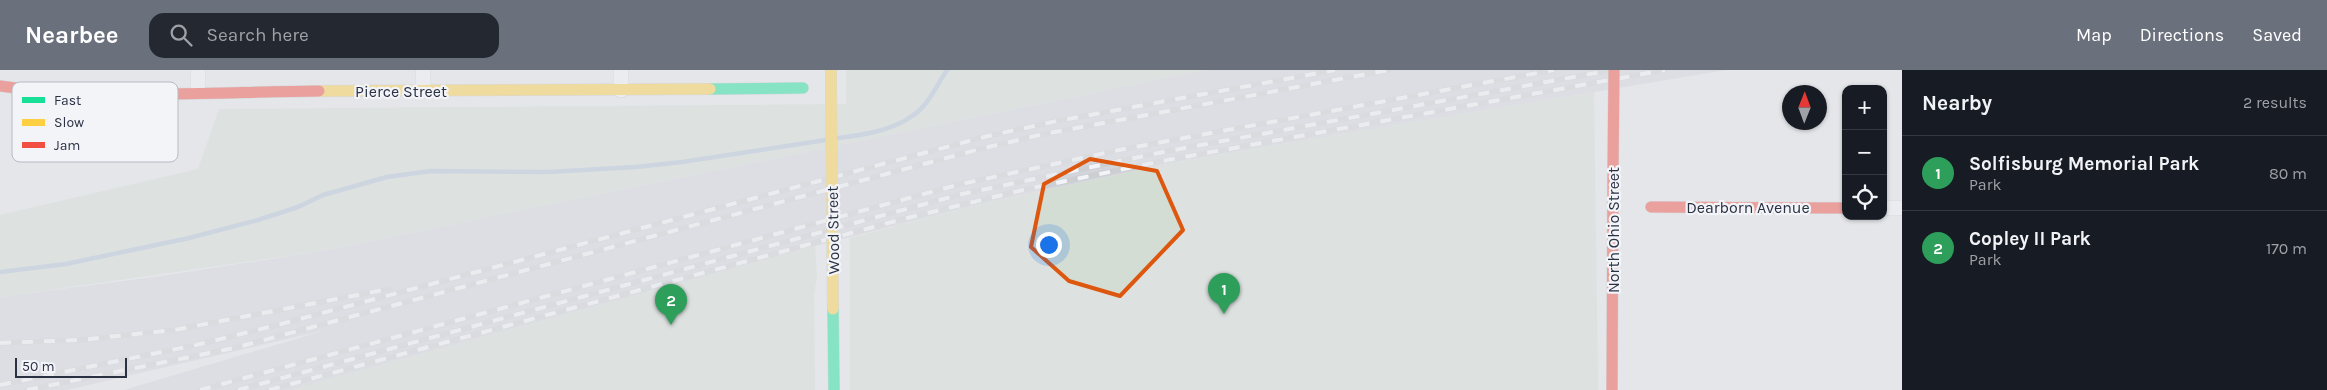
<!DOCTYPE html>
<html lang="en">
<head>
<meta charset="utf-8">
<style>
	:root { --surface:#171b24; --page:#242831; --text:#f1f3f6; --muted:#9ea1a6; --line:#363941; --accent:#6b707d }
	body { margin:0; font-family:Karla,sans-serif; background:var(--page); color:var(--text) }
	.controls { position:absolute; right:15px; top:15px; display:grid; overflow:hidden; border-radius:10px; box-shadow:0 1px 4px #0004 }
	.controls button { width:45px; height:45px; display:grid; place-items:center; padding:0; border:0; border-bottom:1px solid var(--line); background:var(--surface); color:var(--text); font:25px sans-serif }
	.compass { position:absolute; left:1782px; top:15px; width:45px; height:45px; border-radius:50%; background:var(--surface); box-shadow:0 1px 4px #0004; rotate:1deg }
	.scale { position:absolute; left:15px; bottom:12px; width:112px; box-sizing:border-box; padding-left:5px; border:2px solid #2a3143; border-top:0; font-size:14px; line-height:18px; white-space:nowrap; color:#2a3143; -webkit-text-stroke:4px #f2f4f8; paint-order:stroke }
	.you { position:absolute; left:1048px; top:174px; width:18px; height:18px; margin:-12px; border:4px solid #fff; border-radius:50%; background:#1a73e8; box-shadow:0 0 0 8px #1a73e833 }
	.badge { display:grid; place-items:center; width:32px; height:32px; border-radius:50%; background:var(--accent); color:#fff; font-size:16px; font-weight:700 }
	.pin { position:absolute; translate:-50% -41px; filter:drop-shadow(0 1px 2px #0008) }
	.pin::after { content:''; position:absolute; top:26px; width:18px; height:15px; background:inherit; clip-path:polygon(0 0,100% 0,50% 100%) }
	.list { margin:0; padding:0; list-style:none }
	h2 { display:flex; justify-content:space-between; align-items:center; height:65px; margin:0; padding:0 20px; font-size:21px }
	h2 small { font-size:16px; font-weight:400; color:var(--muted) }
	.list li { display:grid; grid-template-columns:32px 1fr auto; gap:15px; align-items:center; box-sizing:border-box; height:75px; padding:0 20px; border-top:1px solid var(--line) }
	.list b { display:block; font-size:19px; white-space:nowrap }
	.list p { margin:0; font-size:16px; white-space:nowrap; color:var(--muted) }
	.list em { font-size:16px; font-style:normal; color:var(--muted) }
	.icon { flex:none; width:28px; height:28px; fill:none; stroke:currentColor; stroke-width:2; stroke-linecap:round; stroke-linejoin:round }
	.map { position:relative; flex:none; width:1902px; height:320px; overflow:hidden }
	header { display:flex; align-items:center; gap:30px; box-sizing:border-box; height:70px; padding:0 25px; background:var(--accent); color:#fff }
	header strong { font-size:24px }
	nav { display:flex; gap:28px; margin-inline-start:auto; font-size:18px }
	.search { width:350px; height:45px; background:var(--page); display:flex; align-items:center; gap:12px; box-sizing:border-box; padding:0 18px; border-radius:15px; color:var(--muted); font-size:19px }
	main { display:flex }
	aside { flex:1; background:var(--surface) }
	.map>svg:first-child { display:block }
	.built { fill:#d2d5dc }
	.green { fill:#d4ddd4 }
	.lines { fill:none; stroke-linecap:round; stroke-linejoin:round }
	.stream { stroke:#b2c0d4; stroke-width:4.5 }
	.street-casing { stroke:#c2c4c7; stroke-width:16 }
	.fast-casing { stroke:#c2c4c7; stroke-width:12 }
	.slow-casing { stroke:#c2c4c7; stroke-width:12 }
	.jam-casing { stroke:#c2c4c7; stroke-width:12 }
	.street { stroke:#f3f4f6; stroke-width:15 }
	.fast { stroke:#16e098; stroke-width:11 }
	.slow { stroke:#ffcf43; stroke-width:11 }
	.jam { stroke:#f24e42; stroke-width:11 }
	.rail-casing { stroke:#ccced1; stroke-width:5.5 }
	.rail { stroke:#f2f4f8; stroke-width:4; stroke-dasharray:11; stroke-linecap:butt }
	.slow-bridge-casing { stroke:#c2c4c7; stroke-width:12; stroke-linecap:butt }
	.jam-bridge-casing { stroke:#c2c4c7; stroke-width:12; stroke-linecap:butt }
	.slow-bridge { stroke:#ffcf43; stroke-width:11 }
	.jam-bridge { stroke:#f24e42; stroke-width:11 }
	.marked { fill:none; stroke:#de570f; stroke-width:4; stroke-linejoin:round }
	.labels { text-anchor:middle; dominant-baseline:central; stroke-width:4.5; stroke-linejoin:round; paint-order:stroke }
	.street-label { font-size:16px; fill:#2a3143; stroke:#f2f4f8 }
	.key { fill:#f2f4f8; stroke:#b6bac2; stroke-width:1 }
	.key-label { font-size:14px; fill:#2a3143 }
</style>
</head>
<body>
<header>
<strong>Nearbee</strong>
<div class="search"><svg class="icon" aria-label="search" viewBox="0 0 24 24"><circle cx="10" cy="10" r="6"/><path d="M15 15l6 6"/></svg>Search here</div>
<nav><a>Map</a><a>Directions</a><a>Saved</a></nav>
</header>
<main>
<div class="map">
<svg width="1902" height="320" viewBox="0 0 1902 320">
	<rect width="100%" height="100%" fill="#e4e6e9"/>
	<path class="built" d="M1205,0H1726L1187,90L993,131L815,176L291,320H124L326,260L67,320H0V227L161,206L323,181Z"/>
	<path class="green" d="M846,0H1205L323,181L0,227V145L198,99L219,39L846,34Z
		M1594,22L1598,320H850V168L993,131L1187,90Z
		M815,176L817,206L814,224L815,320H291Z"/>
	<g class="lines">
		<path class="stream" d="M838,68C863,65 891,61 912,46C928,36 937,15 947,0
			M0,202L66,194L189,168L258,150L298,137L323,125L387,107L431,101L548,102L636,97L682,92L826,70"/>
		<defs>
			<path id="street" d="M621,20V0
				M198,21V0
				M423,21V0
				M1883,138H1902"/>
			<path id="fast" d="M710,19L803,18
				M833,239L834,320"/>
			<path id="slow" d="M831,0V19
				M319,21L710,19"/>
			<path id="jam" d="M0,16C103,30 215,22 319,21
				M1651,137L1846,138
				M1612,320L1613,99"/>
		</defs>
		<use href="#street" class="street-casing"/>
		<use href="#fast" class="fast-casing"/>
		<use href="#slow" class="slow-casing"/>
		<use href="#jam" class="jam-casing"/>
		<use href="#street" class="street"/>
		<use href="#fast" class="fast"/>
		<use href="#slow" class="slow"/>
		<use href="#jam" class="jam"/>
		<defs>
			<path id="rail" d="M0,273L80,270L174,260L389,219
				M0,315L196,275L281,254L988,66L1057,51L1335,0
				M27,320L234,278L980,79L1044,64L1389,0
				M200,320L957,115L1119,80L1554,0
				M238,320L962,124L1163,82L1612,0
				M269,320L903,149L1023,120L1162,91L1665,0"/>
		</defs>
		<use href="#rail" class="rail-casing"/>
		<use href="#rail" class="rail"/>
		<defs>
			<path id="slow-bridge" d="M831,19L833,239"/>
			<path id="jam-bridge" d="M1613,99L1614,0"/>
		</defs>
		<use href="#slow-bridge" class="slow-bridge-casing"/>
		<use href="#jam-bridge" class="jam-bridge-casing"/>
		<use href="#slow-bridge" class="slow-bridge"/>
		<use href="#jam-bridge" class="jam-bridge"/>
	</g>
	<path d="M0 0H1902V320H0ZM1090,89L1157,101L1183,160L1120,226L1069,211L1031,177L1044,114Z" fill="#e4e6e9" fill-opacity=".55" fill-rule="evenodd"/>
	<path class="marked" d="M1090,89L1157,101L1183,160L1120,226L1069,211L1031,177L1044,114Z"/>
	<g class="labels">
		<g class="street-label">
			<text x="401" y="21">Pierce Street</text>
			<text x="1748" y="137">Dearborn Avenue</text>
			<text transform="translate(833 160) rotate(-91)">Wood Street</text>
			<text transform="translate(1613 160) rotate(-90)">North Ohio Street</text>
		</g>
	</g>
	<rect x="12" y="12" width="166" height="80" rx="8" class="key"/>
	<rect x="22" y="27" width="23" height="6" fill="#16e098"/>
	<rect x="22" y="49" width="23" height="7" fill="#ffcf43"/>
	<rect x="22" y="72" width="23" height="6" fill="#f24e42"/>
	<g class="key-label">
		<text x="54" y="35">Fast</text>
		<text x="54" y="57">Slow</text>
		<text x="54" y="80">Jam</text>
	</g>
</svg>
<div class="controls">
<button>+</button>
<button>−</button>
<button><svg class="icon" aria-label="locate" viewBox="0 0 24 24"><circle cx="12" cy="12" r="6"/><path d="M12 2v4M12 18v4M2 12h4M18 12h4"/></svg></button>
</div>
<svg class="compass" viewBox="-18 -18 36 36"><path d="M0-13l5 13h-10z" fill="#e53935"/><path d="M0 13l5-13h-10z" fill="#9ea1a6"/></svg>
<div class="scale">50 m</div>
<div class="you"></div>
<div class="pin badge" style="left:1224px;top:244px;background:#2e9e5b">1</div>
<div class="pin badge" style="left:671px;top:255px;background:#2e9e5b">2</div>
</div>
<aside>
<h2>Nearby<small>2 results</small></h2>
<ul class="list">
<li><span class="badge" style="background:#2e9e5b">1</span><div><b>Solfisburg Memorial Park</b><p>Park</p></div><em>80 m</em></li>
<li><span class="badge" style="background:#2e9e5b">2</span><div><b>Copley II Park</b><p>Park</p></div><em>170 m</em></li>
</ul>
</aside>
</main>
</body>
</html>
